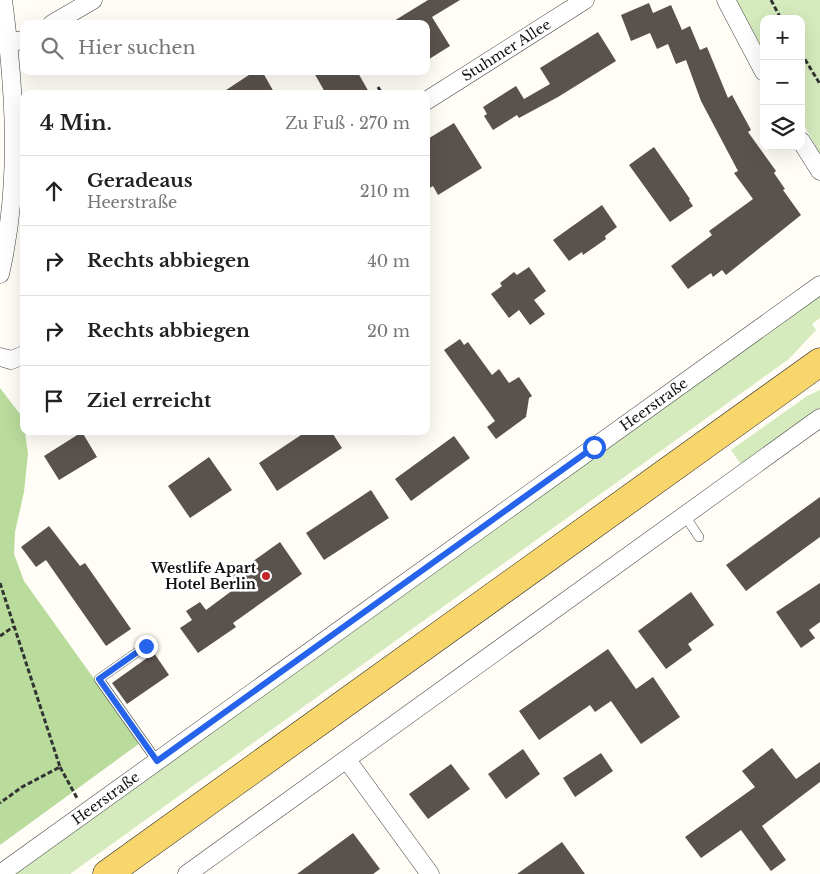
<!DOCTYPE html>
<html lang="de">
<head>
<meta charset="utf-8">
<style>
	:root { --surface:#fff; --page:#f6f6f6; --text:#222; --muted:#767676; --line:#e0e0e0 }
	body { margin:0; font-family:"Libre Baskerville",serif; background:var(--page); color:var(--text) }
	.controls { position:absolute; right:15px; top:15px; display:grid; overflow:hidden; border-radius:10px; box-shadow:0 5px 20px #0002 }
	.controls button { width:45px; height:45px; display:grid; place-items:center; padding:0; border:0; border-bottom:1px solid var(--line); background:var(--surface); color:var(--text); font:25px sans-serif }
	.stop { position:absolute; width:15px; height:15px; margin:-11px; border:4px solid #2563eb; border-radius:50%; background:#fff }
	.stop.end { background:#2563eb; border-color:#fff; box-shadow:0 1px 5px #0008 }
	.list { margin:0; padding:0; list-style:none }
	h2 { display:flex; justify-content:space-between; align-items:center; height:65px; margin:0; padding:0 20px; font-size:21px }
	h2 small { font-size:16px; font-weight:400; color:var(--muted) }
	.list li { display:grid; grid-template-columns:32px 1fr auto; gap:15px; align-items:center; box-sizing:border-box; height:70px; padding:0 20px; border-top:1px solid var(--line) }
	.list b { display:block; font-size:19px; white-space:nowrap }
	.list p { margin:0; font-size:16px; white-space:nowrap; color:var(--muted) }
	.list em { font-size:16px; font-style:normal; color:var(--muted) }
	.icon { flex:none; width:28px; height:28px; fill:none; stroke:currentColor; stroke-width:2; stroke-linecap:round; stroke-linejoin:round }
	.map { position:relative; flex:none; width:820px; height:874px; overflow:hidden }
	.search { position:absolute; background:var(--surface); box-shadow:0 5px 20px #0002; left:20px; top:20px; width:410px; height:55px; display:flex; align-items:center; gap:12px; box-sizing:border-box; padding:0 18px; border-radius:10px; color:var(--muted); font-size:19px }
	.panel { position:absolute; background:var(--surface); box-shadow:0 5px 20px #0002; left:20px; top:90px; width:410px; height:345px; border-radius:10px }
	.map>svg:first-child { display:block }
	.green { fill:#d5ebbd }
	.forest { fill:#b9dc9c }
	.building { fill:#5a524d }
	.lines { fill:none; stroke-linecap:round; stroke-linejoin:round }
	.service-casing { stroke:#444; stroke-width:10 }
	.minor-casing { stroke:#444; stroke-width:19 }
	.primary-casing { stroke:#222; stroke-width:29 }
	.path { stroke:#333; stroke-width:3; stroke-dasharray:5 2.5; stroke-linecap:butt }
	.service { stroke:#fff; stroke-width:9 }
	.minor { stroke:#fff; stroke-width:18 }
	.primary { stroke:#f9d66b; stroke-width:28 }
	.route { stroke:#2563eb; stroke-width:6 }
	.poi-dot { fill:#c4262e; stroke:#fff; stroke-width:2 }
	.labels { text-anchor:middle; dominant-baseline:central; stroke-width:5; stroke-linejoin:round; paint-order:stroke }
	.street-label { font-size:14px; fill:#111; stroke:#fff }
	.poi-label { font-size:14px; font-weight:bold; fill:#111; stroke:#fff; text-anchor:end }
</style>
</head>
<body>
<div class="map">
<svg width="820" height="874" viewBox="0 0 820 874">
	<rect width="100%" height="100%" fill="#fffdf5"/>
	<path class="green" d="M733,0H820V154L801,120V19H764V55Z
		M820,293V318L812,324L816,330L789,359L70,874H13Z
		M820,390V410L742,466L731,450L807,396Z"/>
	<path class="forest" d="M0,388L23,418L28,454L24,492L15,532L14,554L24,581L140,743L0,845Z"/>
	<path class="building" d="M428,0H460L432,17L450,46L426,61V24H389Z
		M649,3L653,13L671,5L682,30L690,26L700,50L707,47L728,98L732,95L751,130L748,132L776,171L774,173L785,189L783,190L801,215L726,275L722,270L713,277L711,273L688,289L671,266L712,235L709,231L753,199L734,173L738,171L701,101L686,60L676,64L668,44L657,49L650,33L631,41L621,15Z
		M598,32L616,61L558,97L519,118L517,115L493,130L484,116L487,114L483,107L516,86L524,99L550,84L540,68Z
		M255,71H262L275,94H220Z
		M313,71H357L370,94H326Z
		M454,123L482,168L438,195L433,186L426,190V140Z
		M654,147L690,199L689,200L693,206L670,222L629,165Z
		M602,205L617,227L605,236L606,239L583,255L582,252L569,261L553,240Z
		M529,267L546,291L534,300L545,314L530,325L519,310L509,318L491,294L502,286L500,283L514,272L517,275Z
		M460,339L464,345L468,342L492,375L499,369L509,383L519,377L532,396L529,398L526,417L496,439L487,427L495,421L444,350Z
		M307,431H331L342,448L277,491L259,463Z
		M82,432L97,457L59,480L44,456Z
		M454,436L470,458L411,501L395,479Z
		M209,457L232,490L190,518L168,486Z
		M371,490L389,518L324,560L306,533Z
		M820,497V537L746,591L726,565Z
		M49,526L80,566L85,563L131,629L106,646L46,560L36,567L21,547Z
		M280,542L302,574L233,623L236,627L198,653L180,628L192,620L186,611L200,602L206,610L237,587L231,577Z
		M820,583V622L809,630L815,638L801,648L776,612Z
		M691,592L714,625L688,644L692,650L666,669L638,631Z
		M608,649L636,689L653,677L680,717L641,744L611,701L595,712L590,705L539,740L519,711Z
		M154,653L169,675L127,704L112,683Z
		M772,748L796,779L820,762V782L762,826L786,860L771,871L741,830L701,858L685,837L755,787L742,771Z
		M523,749L540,774L506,799L488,774Z
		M601,753L613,771L575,797L563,778Z
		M451,764L470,789L428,819L409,794Z
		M353,833L380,869L373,874H297Z
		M562,842L585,874H517Z"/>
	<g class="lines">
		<defs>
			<path id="service" d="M685,516L699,537
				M146,646L99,679L157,761"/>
			<g id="minor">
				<path d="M726,0L764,72"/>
				<path d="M52,24L93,0"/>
				<path d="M9,42L24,40"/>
				<path id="s1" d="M426,101L585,0"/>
				<path d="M801,141L820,171"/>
				<path d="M0,274C21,184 15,91 3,0"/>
				<path d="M0,357L11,360L24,355"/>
				<path d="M347,760L430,874"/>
				<path id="s2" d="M0,874L820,285"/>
				<path d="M187,874L820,418"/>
			</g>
			<path id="primary" d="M107,874L820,362"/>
		</defs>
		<use href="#service" class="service-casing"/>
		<use href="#minor" class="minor-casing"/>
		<use href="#primary" class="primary-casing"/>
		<path class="path" d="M771,0L781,19
			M801,53L820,84
			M378,87L382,94
			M0,583L60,767L22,787L0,803
			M0,636L13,627
			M60,767L77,798"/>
		<use href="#service" class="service"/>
		<use href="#minor" class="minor"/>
		<use href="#primary" class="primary"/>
	</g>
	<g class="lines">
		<path class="route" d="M146,646L99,679L157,761L594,447"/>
	</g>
	<circle class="poi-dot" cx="266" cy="576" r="5"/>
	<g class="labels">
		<g class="street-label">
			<text stroke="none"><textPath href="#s1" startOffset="95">Stuhmer Allee</textPath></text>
			<text stroke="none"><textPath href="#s2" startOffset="805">Heerstraße</textPath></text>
			<text stroke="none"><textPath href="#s2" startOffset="130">Heerstraße</textPath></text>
		</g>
		<g class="poi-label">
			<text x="256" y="568">Westlife Apart<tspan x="256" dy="16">Hotel Berlin</tspan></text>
		</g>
	</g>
</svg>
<div class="controls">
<button>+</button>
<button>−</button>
<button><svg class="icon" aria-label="layers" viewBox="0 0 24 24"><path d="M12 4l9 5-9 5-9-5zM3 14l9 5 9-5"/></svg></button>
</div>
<div class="stop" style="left:594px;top:447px"></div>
<div class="stop end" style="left:146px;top:646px"></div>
<div class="search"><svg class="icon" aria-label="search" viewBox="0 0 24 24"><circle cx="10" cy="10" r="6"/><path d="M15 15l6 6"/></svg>Hier suchen</div>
<section class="panel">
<h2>4 Min.<small>Zu Fuß · 270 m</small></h2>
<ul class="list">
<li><svg class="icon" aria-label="ahead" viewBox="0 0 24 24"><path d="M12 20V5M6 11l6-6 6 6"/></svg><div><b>Geradeaus</b><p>Heerstraße</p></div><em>210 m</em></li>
<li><svg class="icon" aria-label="right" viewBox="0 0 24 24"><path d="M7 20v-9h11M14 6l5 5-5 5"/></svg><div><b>Rechts abbiegen</b></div><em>40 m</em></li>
<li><svg class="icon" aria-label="right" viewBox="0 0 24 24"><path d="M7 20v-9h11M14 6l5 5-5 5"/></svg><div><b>Rechts abbiegen</b></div><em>20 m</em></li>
<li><svg class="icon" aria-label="arrive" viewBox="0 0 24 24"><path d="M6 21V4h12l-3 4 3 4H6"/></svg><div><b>Ziel erreicht</b></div></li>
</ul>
</section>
</div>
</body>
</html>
